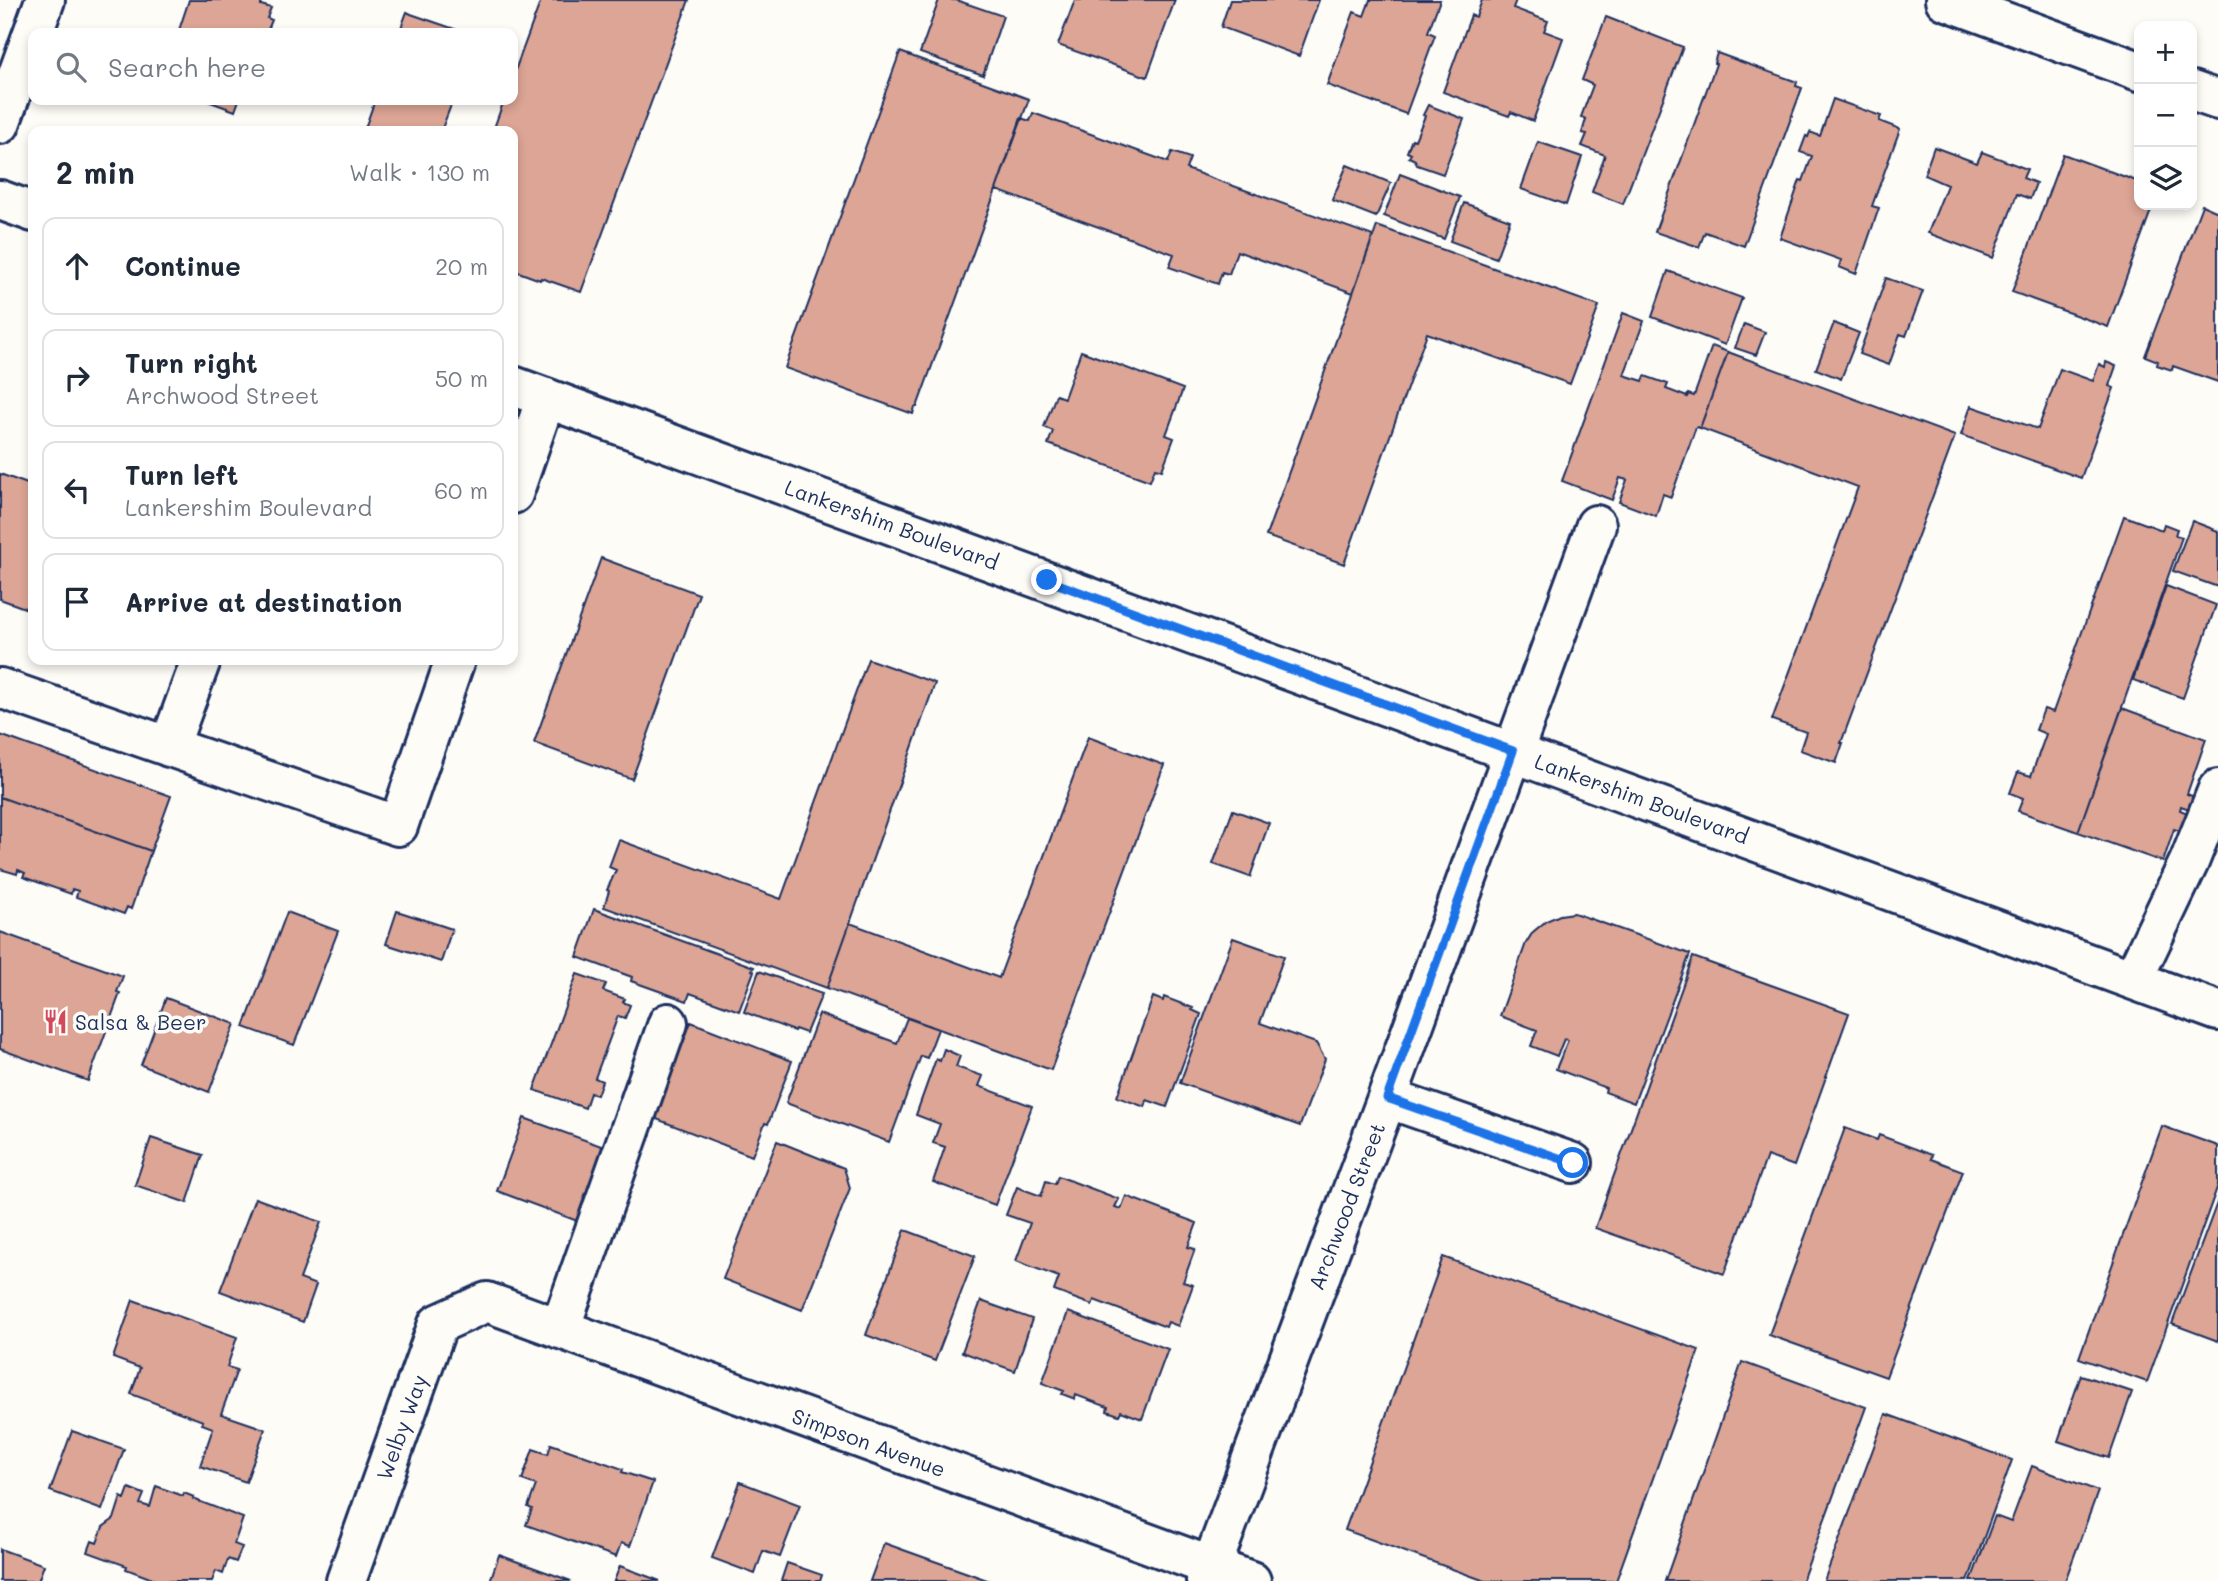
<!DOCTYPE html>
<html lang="en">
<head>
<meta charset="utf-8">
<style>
	:root { --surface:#fff; --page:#f6f6f7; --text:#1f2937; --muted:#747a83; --line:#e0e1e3 }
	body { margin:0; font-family:Mali,sans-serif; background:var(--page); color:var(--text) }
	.controls { position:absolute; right:21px; top:21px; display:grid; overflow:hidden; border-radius:14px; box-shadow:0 4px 10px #0003 }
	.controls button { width:63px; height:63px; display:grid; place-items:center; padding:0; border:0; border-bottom:2px solid var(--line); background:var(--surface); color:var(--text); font:35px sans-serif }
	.stop { position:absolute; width:21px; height:21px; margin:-16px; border:5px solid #1a73e8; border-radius:50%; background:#fff }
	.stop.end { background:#1a73e8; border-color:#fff; box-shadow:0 2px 7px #0008 }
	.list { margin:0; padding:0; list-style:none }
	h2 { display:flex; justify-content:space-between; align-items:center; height:91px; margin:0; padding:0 28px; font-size:30px }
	h2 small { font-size:23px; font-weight:400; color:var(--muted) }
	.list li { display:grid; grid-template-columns:46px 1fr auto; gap:21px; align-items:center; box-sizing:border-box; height:98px; margin:0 14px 14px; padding:0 14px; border:2px solid var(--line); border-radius:14px }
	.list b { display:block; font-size:26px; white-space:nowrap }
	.list p { margin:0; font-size:23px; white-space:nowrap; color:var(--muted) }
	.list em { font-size:23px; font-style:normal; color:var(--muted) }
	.icon { flex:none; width:38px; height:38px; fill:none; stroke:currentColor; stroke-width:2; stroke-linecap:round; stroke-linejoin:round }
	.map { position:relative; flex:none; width:2218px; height:1581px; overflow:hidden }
	.search { position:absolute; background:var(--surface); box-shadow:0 4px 10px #0003; left:28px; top:28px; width:490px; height:77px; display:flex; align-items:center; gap:18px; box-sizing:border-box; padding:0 24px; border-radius:14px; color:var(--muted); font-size:26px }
	.panel { position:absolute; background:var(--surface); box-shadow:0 4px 10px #0003; left:28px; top:126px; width:490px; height:539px; border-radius:14px }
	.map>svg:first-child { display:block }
	.building { fill:#dca595; stroke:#1b2f5e; stroke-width:2 }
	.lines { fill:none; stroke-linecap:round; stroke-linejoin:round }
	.minor-casing { stroke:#1b2f5e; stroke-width:44 }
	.major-casing { stroke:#1b2f5e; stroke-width:44 }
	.minor { stroke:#fdfcf7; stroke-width:38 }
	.major { stroke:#fdfcf7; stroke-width:38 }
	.route { stroke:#1a73e8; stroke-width:9 }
	.labels { text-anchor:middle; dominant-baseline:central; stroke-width:7; stroke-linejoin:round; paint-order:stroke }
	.street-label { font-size:21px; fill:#1b2f5e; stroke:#fdfcf7 }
	.poi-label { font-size:21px; fill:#1b2f5e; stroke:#fdfcf7; text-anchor:start }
</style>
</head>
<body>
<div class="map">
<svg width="2218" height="1581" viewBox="0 0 2218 1581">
	<rect width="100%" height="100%" fill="#fdfcf7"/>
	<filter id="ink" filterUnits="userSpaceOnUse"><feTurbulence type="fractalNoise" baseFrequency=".0143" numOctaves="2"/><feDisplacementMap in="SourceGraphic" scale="14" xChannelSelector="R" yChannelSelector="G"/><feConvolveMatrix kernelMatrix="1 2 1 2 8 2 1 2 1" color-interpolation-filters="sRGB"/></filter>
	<g filter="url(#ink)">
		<path class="building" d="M189,0H259L262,1L261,5L271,8L267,18L272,20L267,32L263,31L262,33H182V31L179,30Z
			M541,0H689L581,292L541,278L540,280L513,270V131H493L504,100H513V76Z
			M939,0H956L1003,16L983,75L920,53Z
			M1075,0H1175L1147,77L1058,45Z
			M1230,0H1319L1299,56L1221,27Z
			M1370,0H1440L1428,32L1435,35L1406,114L1327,85L1354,12L1364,16Z
			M1482,0H1516L1513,8L1548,21L1544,31L1563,38L1533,121L1511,112L1509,116L1443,92L1471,15L1476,17Z
			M407,12L411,14L466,33H399Z
			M1606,17L1683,47L1623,204L1592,192L1605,155L1582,146L1587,134L1582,133L1586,119L1581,117L1593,85L1582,80Z
			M900,52L1029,99L917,407H915L913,414L785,368Z
			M1717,53L1797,82L1796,86L1802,88L1744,246L1705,232L1699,247L1655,232L1716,64L1714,63Z
			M1833,99L1881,116L1879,121L1900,129L1872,206L1879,208L1856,274L1839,267L1841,260L1780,238L1800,180L1803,181L1812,156L1800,152L1806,136L1808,137L1810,132L1820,136Z
			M205,100H239L235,111Z
			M375,100H453L441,131H364Z
			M1428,105L1464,119L1443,174L1417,165L1415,160L1409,157L1411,154L1407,152L1412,139L1415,140L1425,116L1423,115Z
			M1033,113L1168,162L1172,152L1190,158L1186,169L1373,236L1353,293L1237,251L1229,274L1222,272L1218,284L1169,267L1174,254L996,190L1021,118L1030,121Z
			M1538,142L1582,157L1566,205L1521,189Z
			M1934,147L1977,163L1982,152L2027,169L2023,178L2036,183L2030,199L2017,194L1993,258L1928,233L1947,185L1924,175Z
			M2063,154L2139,182V205H2153L2108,327L2012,292Z
			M1347,165L1391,183L1376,217L1332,200Z
			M1400,174L1460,197L1444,239L1384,216Z
			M1464,203L1510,220L1496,258L1450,241Z
			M2202,205L2218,212V382L2173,366L2172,370L2157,365L2158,361L2145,356Z
			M1377,226L1599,306L1570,384L1427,333L1344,564L1266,536Z
			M1668,271L1742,298L1725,345L1652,317Z
			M1886,278L1923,291L1906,336L1900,334L1889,365L1859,354Z
			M1623,313L1644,321L1624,375L1643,381L1645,376L1668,384L1666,389L1687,397L1688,394L1694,396L1712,346L1728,352L1700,428L1696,427L1671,497L1663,494L1656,516L1619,502L1627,480L1620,478L1612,500L1562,481Z
			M1834,323L1859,333L1841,379L1816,369Z
			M1744,324L1765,332L1756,355L1735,348Z
			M1081,351L1183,389L1166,435L1174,438L1162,470L1155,468L1150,481L1048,444L1053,431L1044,427L1056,395L1064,398Z
			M1728,352L1955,436L1841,743H1843L1836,763L1800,750L1806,732L1772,720L1858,487L1700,428Z
			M2106,362L2116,366L2109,386L2114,388L2081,478L1961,435L1971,406L2038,429L2060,369L2093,381L2099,364L2105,367Z
			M0,474L33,486V611L0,599Z
			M2124,516L2162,530L2164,524L2177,529L2175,535L2182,537L2078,832L2018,811L2023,798L2010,793L2018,772L2031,776L2046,734L2036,730L2044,709L2053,712Z
			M2192,521L2218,531V587L2173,571Z
			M601,558L699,594L632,779L534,743Z
			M2166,586L2216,605L2183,698L2133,680Z
			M868,659L935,683L827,988L604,907L609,891L607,890L616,870L609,867L619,840L781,899Z
			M2122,708L2206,739L2187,794L2199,799L2195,811L2181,806L2180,810L2190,814L2183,832L2174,829L2163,862L2078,832Z
			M0,735L171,796L151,851L0,797Z
			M1088,737L1164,765L1051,1070L827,988L850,923L999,978Z
			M0,797L151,851L131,909L127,907L124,914L76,897L78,891L72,889L71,894L23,877L25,873L18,870L17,874L0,869Z
			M1233,810L1269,823L1250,877L1213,864Z
			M594,909L754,967L752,970L754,971L739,1011L690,993L687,1001L631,981L632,977L577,957Z
			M397,911L452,929L441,962L386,944Z
			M287,912L338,931L294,1045L244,1027Z
			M1574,913L1690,954L1634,1103L1605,1092L1606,1088L1556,1069L1568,1040L1564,1039L1557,1056L1531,1046L1537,1030L1500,1016L1526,943L1533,932L1546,921L1560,915Z
			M0,932L123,976L117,992L120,993L88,1081L0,1049Z
			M1233,938L1284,956L1260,1023L1316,1043L1325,1059L1300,1126L1180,1083Z
			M1693,957L1849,1013L1794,1166L1767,1156L1724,1274L1595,1228Z
			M759,971L822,994L806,1033L795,1029L794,1031L744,1012Z
			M577,974L606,984L603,991L625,999L623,1002L630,1005L625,1018L618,1016L595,1078L602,1081L597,1095L590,1093L585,1108L534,1090Z
			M1153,997L1163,1001L1164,997L1193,1008L1192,1010L1201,1014L1167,1107L1147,1100L1145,1107L1117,1097Z
			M166,998L235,1024L209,1092L141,1065Z
			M819,1014L897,1043L907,1018L938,1029L927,1058L921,1056L889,1142L786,1103Z
			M691,1022L792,1061L768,1124L765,1123L752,1156L654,1118Z
			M944,1049L960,1056L956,1067L983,1076L979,1086L1032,1106L995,1205L933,1182L945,1147L933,1143L940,1124L916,1115L936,1059L940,1061Z
			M524,1118L607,1148L580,1222L497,1191Z
			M2162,1126L2218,1146V1185L2147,1382L2079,1358Z
			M1845,1128L1877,1140L1879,1135L1932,1155L1931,1159L1963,1171L1886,1377L1769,1335Z
			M151,1138L203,1155L187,1203L135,1185Z
			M777,1141L844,1168L850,1188L802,1310L723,1279Z
			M1058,1176L1119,1199L1115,1207L1121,1209L1126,1196L1197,1223L1188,1247L1195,1249L1183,1282L1193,1285L1178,1326L1168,1322L1166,1327L1094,1300L1092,1305L1054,1291L1059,1277L1016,1261L1030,1223L1006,1215L1017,1187L1041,1196L1046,1181L1055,1184Z
			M255,1198L321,1222L300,1279L316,1285L303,1322L220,1291Z
			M2218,1200V1341L2172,1324Z
			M905,1230L975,1256L935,1361L866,1335Z
			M1443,1257L1699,1350L1616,1581H1485L1345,1530Z
			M133,1300L237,1337L227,1367L237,1370L221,1414L265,1429L246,1482L200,1466L213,1428L202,1424L203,1421L131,1394L140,1368L113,1358Z
			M981,1301L1032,1319L1015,1371L962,1352Z
			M1068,1312L1168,1349L1142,1419L1121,1411L1119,1415L1107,1411L1108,1407L1076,1395L1075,1399L1062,1394L1064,1391L1042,1383Z
			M1742,1362L1866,1407L1802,1581H1665Z
			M2081,1375L2132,1392L2109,1458L2058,1441Z
			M1886,1414L2012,1460L1968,1581H1824Z
			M72,1431L124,1449L102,1510L50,1491Z
			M551,1444L623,1469L622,1472L653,1482L630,1546L621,1543L616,1557L526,1525L532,1509L528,1507L536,1485L522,1480L533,1449L548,1454Z
			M2032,1466L2098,1491L2065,1581H1971L1995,1516L2011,1522Z
			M740,1482L800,1505L780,1557L763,1551L755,1574L712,1558Z
			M156,1486L183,1496L184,1493L194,1497L193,1499L243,1518L234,1544L242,1547L236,1562L228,1559L223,1574L216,1571L212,1581H158L126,1569L127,1566L88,1552L92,1541L97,1543L103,1527L114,1519L121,1497L125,1499L129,1488L144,1494L140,1504L150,1507Z
			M884,1543L990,1581H870Z
			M0,1549L44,1565L38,1581H0Z
			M499,1555L571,1581H490Z
			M787,1563L822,1575L820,1581H781Z
			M620,1566L660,1581H614Z"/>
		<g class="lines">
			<defs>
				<path id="minor" d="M1945,0L2139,71
					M2192,91L2218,100
					M513,494L546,398
					M0,688L398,826L455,660
					M169,747L201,660
					M2133,979L2189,862L2218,789
					M1387,1098L1573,1163
					M560,1329L668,1023
					M346,1581L438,1324L487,1302L1251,1581
					M1206,1581L1387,1098L1596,525"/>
				<path id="major" d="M0,124L45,0
					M0,200L33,212
					M513,386L2218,1011"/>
			</defs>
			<use href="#minor" class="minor-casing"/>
			<use href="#major" class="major-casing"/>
			<use href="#minor" class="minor"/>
			<use href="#major" class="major"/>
		</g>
	</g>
	<g class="lines" filter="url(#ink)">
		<path class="route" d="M1047,580L1513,751L1387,1098L1573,1163"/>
	</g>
	<defs>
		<symbol id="restaurant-bare" viewBox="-9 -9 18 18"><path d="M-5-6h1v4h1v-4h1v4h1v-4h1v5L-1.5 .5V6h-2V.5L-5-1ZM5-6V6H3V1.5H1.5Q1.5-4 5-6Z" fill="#d1495b" stroke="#fdfcf7" stroke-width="2.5" paint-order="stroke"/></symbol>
	</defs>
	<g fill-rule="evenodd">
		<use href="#restaurant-bare" x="38" y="1004" width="35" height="35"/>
	</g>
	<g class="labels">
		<g class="street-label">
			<text transform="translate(892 524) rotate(20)">Lankershim Boulevard</text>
			<text transform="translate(1642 798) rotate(20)">Lankershim Boulevard</text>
			<text transform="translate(1346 1206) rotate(-69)">Archwood Street</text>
			<text transform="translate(401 1427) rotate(-70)">Welby Way</text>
			<text transform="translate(869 1442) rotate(20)">Simpson Avenue</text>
		</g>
		<g class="poi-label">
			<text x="75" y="1021">Salsa &amp; Beer</text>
		</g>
	</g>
</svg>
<div class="controls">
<button>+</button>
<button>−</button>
<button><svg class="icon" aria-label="layers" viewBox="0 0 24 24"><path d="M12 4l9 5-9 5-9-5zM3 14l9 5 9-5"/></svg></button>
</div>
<div class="stop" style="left:1573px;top:1163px"></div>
<div class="stop end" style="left:1047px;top:580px"></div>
<div class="search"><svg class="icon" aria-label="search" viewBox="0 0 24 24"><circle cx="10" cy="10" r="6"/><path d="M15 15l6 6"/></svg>Search here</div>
<section class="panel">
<h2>2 min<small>Walk · 130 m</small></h2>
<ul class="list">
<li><svg class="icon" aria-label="ahead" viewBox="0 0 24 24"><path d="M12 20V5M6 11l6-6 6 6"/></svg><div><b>Continue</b></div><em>20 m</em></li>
<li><svg class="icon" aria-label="right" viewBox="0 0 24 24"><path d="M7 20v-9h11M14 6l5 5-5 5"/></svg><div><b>Turn right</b><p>Archwood Street</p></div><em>50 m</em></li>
<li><svg class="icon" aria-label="left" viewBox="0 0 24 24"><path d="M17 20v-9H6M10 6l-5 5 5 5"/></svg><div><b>Turn left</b><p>Lankershim Boulevard</p></div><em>60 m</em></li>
<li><svg class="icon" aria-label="arrive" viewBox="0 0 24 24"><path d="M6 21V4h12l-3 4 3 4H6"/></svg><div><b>Arrive at destination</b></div></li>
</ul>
</section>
</div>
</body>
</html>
